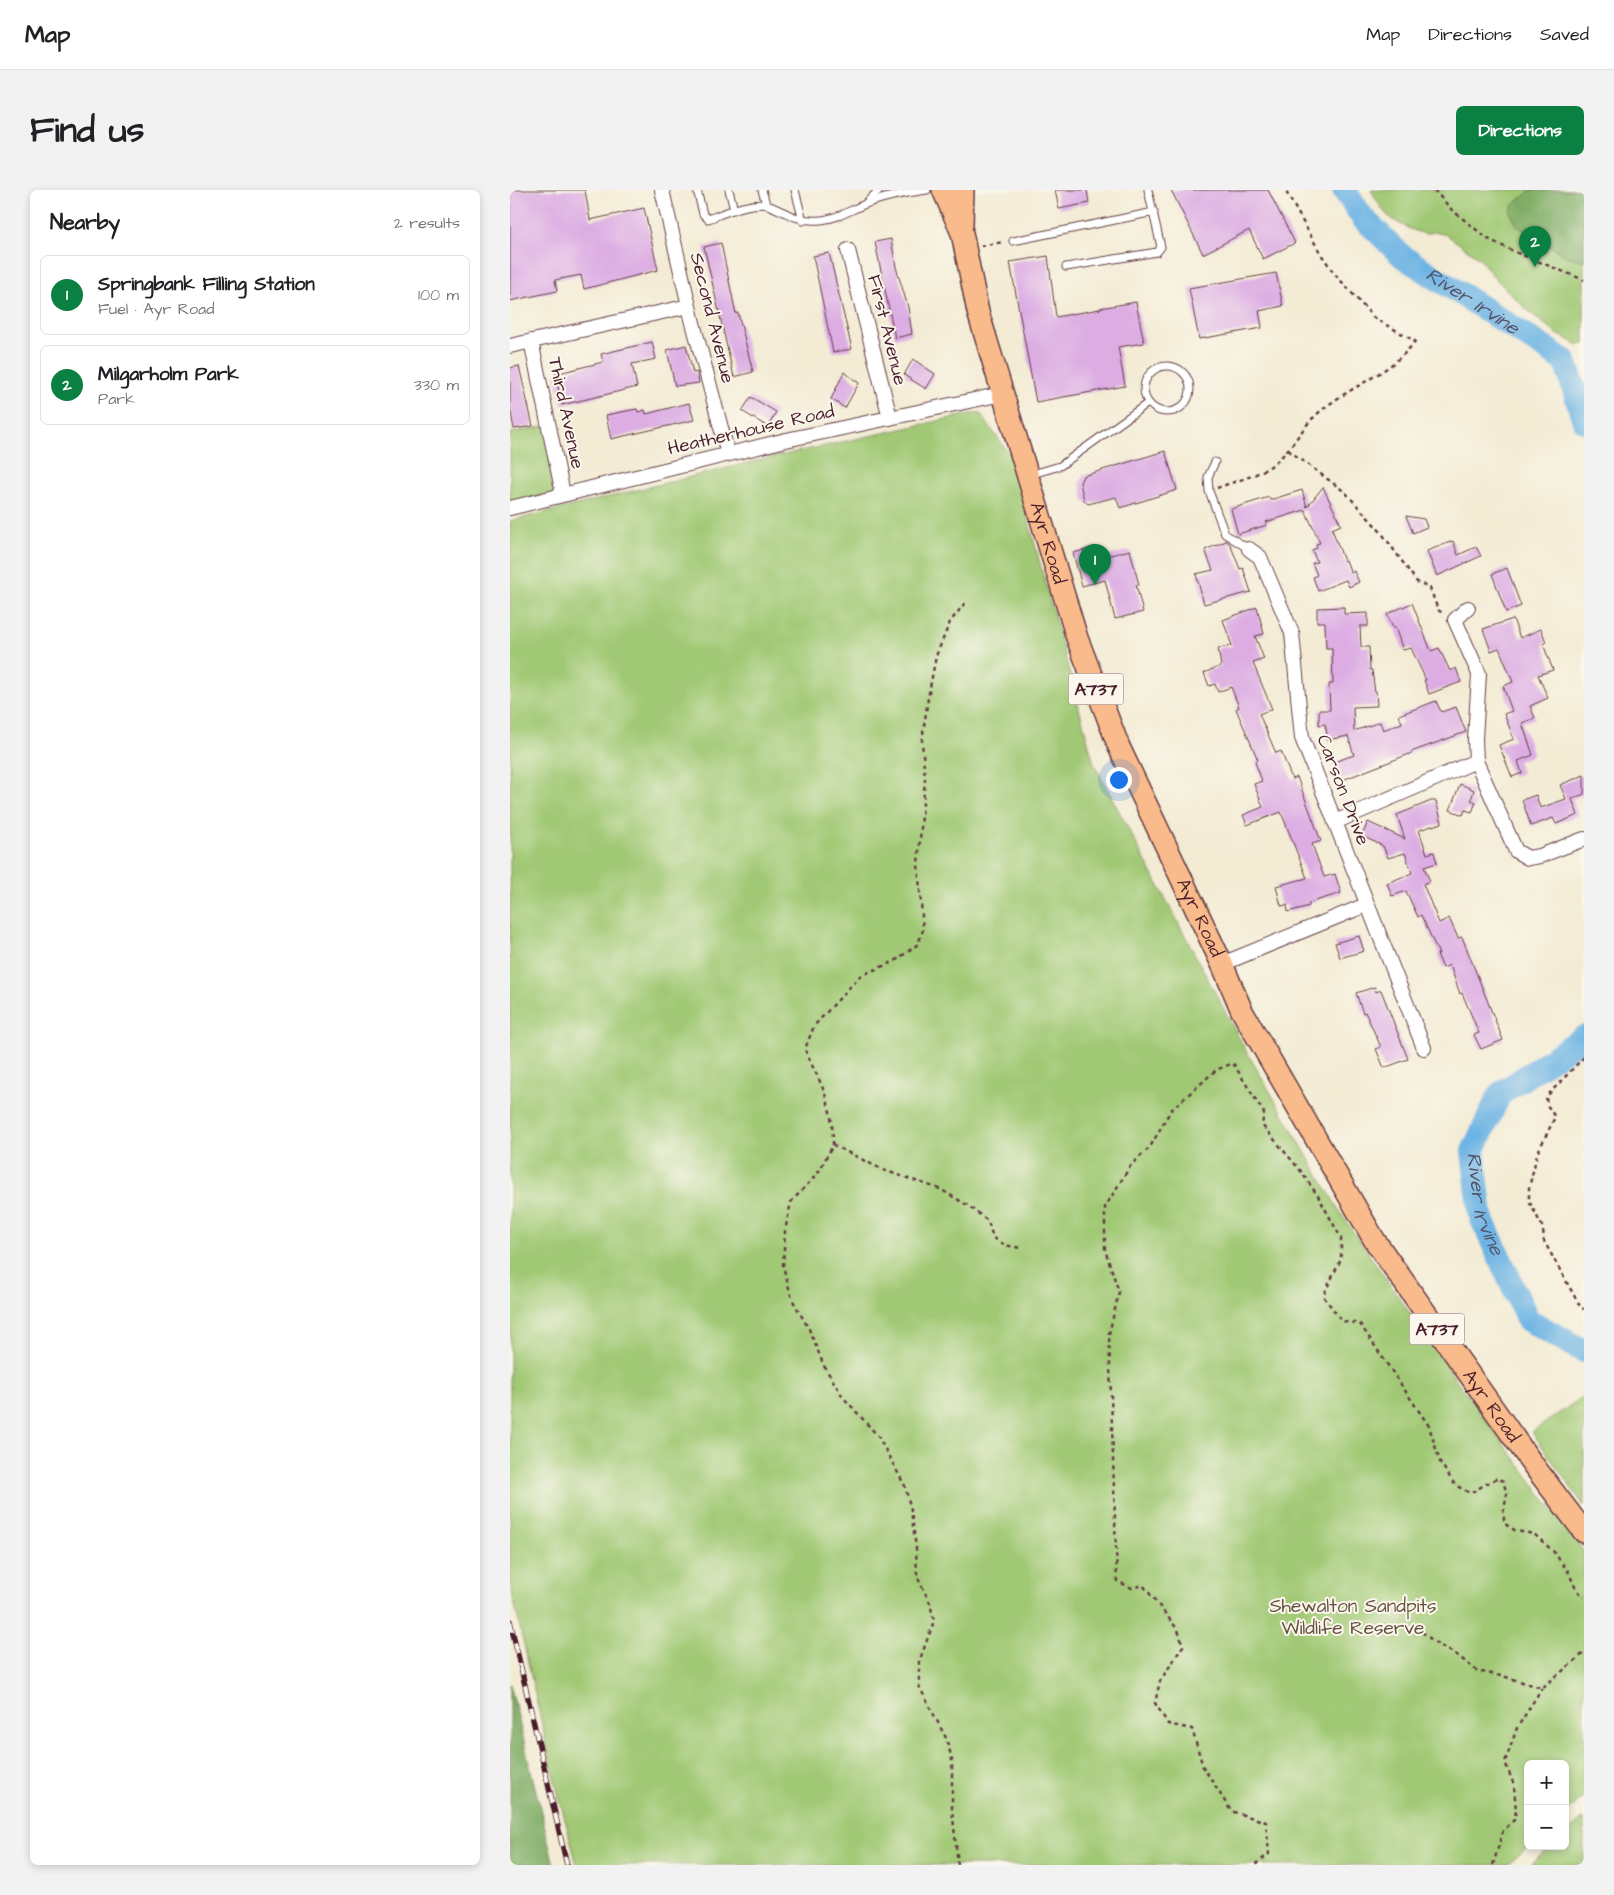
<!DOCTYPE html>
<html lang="en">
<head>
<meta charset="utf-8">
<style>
	:root { --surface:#fff; --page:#f2f2f2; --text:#202124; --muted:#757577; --line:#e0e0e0; --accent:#0b8043 }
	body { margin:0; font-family:"Architects Daughter",sans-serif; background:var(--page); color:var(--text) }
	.controls { position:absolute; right:15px; bottom:15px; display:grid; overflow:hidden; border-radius:8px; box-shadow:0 2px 8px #0003 }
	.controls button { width:45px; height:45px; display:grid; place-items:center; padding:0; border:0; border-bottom:1px solid var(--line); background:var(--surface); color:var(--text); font:25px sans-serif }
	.you { position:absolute; left:608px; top:589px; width:18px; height:18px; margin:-12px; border:4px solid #fff; border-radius:50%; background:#1a73e8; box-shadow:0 0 0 8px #1a73e833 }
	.badge { display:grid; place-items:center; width:32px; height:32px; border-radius:50%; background:var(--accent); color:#fff; font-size:16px; font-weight:700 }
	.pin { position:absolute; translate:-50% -41px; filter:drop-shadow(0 1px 2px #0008) }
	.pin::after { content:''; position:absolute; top:26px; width:18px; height:15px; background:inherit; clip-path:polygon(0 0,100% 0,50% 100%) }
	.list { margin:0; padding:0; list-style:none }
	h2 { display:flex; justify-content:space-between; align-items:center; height:65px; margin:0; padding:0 20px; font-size:21px }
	h2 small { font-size:16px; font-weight:400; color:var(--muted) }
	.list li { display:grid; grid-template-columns:32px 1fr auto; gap:15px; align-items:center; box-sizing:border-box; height:80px; margin:0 10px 10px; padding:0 10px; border:1px solid var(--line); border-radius:8px }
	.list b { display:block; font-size:19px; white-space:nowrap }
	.list p { margin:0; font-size:16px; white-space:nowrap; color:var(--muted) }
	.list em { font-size:16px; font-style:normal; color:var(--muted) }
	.map { position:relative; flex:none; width:1074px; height:1675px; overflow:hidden; border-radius:8px }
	header { display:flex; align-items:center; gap:30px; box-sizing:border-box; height:70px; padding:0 25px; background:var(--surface); border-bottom:1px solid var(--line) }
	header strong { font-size:24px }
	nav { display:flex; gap:28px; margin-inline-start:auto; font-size:18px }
	.intro { display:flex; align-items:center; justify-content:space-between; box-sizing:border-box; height:120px; padding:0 30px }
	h1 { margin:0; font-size:35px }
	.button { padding:12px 22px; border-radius:8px; background:var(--accent); color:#fff; font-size:18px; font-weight:700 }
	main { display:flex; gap:30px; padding:0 30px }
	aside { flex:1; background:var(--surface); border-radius:8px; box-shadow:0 2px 8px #0003 }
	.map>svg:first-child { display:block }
	.green { fill:#a1c974; stroke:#767450 }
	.forest { fill:#80ad66; stroke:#656648 }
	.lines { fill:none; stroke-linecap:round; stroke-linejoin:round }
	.river { stroke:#6db4e4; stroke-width:24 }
	.building { fill:#dcace3 }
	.service-casing { stroke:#633e44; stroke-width:9 }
	.minor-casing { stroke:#633e44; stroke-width:16 }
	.primary-casing { stroke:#633e44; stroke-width:24 }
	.path { stroke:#633e44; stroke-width:2.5; stroke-dasharray:4 4; stroke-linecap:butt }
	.service { stroke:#fff; stroke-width:7 }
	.minor { stroke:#fff; stroke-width:14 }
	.primary { stroke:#fabb8c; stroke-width:21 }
	.rail-casing { stroke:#4a1f2b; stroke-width:5.5 }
	.rail { stroke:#fbf7ec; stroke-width:4; stroke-dasharray:11; stroke-linecap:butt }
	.labels { text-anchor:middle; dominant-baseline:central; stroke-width:4; stroke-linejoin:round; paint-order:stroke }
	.shield { fill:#fbf7ec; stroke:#7f6065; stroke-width:1 }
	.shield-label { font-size:18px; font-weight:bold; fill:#4a1f2b }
	.street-label { font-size:19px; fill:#4a1f2b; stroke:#fbf7ec }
	.park-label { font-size:19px; fill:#645241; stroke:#fbf7ec }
	.water-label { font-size:20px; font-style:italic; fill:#56536c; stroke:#fbf7ec }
</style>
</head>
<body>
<header>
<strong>Map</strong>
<nav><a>Map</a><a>Directions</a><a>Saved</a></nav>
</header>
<div class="intro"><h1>Find us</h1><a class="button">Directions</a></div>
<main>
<aside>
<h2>Nearby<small>2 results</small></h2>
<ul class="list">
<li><span class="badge">1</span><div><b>Springbank Filling Station</b><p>Fuel · Ayr Road</p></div><em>100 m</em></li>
<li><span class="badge">2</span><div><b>Milgarholm Park</b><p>Park</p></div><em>330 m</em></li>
</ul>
</aside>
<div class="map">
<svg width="1074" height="1675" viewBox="0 0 1074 1675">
	<rect width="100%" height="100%" fill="#fbf7ec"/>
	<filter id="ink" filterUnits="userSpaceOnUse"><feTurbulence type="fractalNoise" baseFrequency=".02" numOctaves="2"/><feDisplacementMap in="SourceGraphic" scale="10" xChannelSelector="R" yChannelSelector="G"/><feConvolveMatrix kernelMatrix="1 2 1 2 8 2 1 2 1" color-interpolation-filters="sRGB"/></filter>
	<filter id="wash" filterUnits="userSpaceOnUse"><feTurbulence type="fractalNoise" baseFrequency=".0096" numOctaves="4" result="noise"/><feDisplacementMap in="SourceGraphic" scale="20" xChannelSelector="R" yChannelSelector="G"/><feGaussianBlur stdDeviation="1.12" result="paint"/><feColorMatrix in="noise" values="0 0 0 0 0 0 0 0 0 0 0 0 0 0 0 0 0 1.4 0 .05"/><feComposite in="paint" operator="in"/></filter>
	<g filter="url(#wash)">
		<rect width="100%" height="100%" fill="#f3ebd4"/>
		<path class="green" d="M861,0H1074V154L1069,155L1047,144L1015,118L984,87L969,68L937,45L924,42L915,44L900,39L881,29L872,19Z
			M469,222L501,266L584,574L735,859L833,1027L945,1188L1074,1362V1607L1055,1623V1574H1018L1019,1656L998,1675H67L44,1588L0,1393V331L250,270Z
			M36,236L50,302L0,314V243Z
			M1074,1206V1316L1022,1242Z
			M1074,1628V1675H1020L1041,1656H1055V1644Z"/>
		<path class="forest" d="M1021,0H1074V71L1056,66L1008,37L1000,22L1003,15Z
			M0,1494L44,1675H0Z"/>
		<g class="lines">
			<g class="river">
				<path id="s1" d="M834,0L853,28L892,66L1055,171L1074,231"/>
				<path id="s2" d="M1074,847L990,904L963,961L971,1027L1018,1130L1074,1161"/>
			</g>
		</g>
		<g id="blocks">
			<path class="building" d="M0,0H75L80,30L134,18L148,80L74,99L71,85L45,90L47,101L0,111Z
				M545,0H577L579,13L549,19Z
				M661,0H758L785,53L753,69L739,40L693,64Z
				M381,49L386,77L398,117L402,144L385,148L365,52Z
				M211,53L226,124L228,123L243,182L224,187L194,57Z
				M319,63L342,159L323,162L303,66Z
				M538,66L546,127L590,119V118L626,112L634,153L608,157L615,196L526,212L500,72Z
				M766,83L773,116L749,121L752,138L689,149L679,98Z
				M142,152L146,169L122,174L127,197L52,215L45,184L93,172L91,164Z
				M176,155L183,183L187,182L189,193L165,196L157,160Z
				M403,169L425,184L416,199L394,185Z
				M9,176L23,236L4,239L0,218V178Z
				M334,182L349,193L335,218L321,209Z
				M241,207L266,222L258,237L232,221Z
				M179,213L184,230L101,249L96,225L127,219L128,222L135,220L136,224Z
				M655,261L667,300L610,318L606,307L578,314L574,310L570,293L573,286Z
				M813,297L831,335L822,339L834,371L836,370L841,383L844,381L849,392L839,397L836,390L808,401L803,387L807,385L802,373L807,372L802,360L807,358L806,354L810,353L795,320L756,332L757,335L728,344L721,319L759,307L760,310L792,300L797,317Z
				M896,326L914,329L917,337L903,343Z
				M716,351L720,354L730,379L733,378L741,402L694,414L686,384L703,380L695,360Z
				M943,351L948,365L966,357L971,366L927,386L917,361Z
				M586,357L589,368L620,360L629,395H626L633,422L605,429L595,390L572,396L563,363Z
				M997,378L1011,416L996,422L982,384Z
				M902,413L921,461L929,458L940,481L946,478L951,492L919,504L914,490H916L901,458L893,460L885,437L883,438L877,424Z
				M747,417L754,444L745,446L754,469L743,473L762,519L749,524L766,563L771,561L782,589L787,587L811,651L802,654L814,687L825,684L831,703L799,713V716L778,722L777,715L771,716L766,696L797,688L771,622L737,635L733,625L753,617L744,594L752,591L745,572L748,570L726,519L729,517L721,497L708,502L705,494L699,496L694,483L711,476L708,458L722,456L713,430Z
				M834,417V424L858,423V436H850L851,457H859L860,480H862L865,502L866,501L867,516L843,517L844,541L870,532L873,540L892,533L889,525L926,511L931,522L946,517L956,542L901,562L902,563L830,591L824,572L844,565L838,546L818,550L815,534L809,535V520H820L819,494H823L822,458H816L815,432H807V418Z
				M1003,429L1010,448L1031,439L1036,452L1033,454L1043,480L1028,485L1038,508L1020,516L1025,528L1012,533L1023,565L1008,571L1012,583L1002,587L989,555L1004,549L994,524L1002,521L993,496L1003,492L989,458L981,461L973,439Z
				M1074,585V604L1062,609L1068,625L1046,634L1043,628L1021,636L1012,610L1026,605L1030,618L1056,609L1050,595Z
				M950,594L964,600L961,610L966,612L962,622L955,620L953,625L940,620Z
				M921,611H926L932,633L909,640L917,664L924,662L927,673L914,677L920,691L913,694L929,733L939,728L948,748L952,747L993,850L971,859L964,845L969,843L952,803L950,804L940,775L933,778L927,764H929L911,725L908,727L896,701L882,706L877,693L902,683L895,663L878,668L873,656L852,646L858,632L895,649L887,625Z
				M849,746L854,761L830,768L825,753Z
				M865,797L866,802L871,800L898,869L874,878L866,859L871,857L855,822L853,823L846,803Z"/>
		</g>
	</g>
	<g filter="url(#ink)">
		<use href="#blocks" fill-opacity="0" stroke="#633e44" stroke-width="1"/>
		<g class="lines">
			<defs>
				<path id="service" d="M187,0L193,24L198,29C212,24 242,11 257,15C278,22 285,32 311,30C326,29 339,21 353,15C373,7 396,3 417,0
					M219,0L224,20
					M252,0L256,14
					M285,0L293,31
					M355,14L369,0
					M503,51L644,22
					M556,77L647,62L651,57L638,0
					M634 199a23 23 0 1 1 46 0a23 23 0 1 1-46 0Z
					M705,272L698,287L699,301L715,344L739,359
					M519,285L550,276L638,213"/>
				<path id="minor" d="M152,0L182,129L218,264
					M338,60L380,228
					M21,151L53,304
					M0,156L179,116
					M0,318L276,250L492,204
					M739,359L750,367L782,443L792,548L914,858
					M958,418L945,430L969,484L965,549L966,571L1006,661L1018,668L1030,666L1074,649
					M825,632L966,571
					M712,774L856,715"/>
				<g id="primary">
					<path id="s3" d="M433,0L452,43L468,122L567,448L609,557L712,774L732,821L865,1051L1024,1276L1074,1342"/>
					<path d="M452,35L453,0"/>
				</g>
			</defs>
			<use href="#service" class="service-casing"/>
			<use href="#minor" class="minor-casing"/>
			<use href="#primary" class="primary-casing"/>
			<path class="path" d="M924,0L942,20L978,49L1005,62L1074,90
				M471,56L493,52
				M778,260L835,302L871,342L907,392L920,398L928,420L934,424
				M707,298C722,292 740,288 754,280C777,268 787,244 804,227C835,197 880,186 905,151L864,128L824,83L811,64L775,0
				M1074,867L1036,907L1037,915L1045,927L1027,964L1019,998V1011L1033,1038L1034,1051L1071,1118L1074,1119
				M323,955C323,934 320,914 311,894C306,882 299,871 295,859L304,836L350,786L385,771L408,754L413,740L408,674L415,589L412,551L418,508L426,466L440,432L455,413
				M912,1442L927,1454L947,1465L967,1481L996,1487L1032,1498L1074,1463
				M448,1675L442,1618V1569L436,1548L409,1496V1472L424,1431L420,1413L407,1386L406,1358L401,1320L395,1296L368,1246L333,1207L314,1176L299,1139L282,1109L273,1076L275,1041L281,1012L308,983L323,955L373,980L430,999L457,1015L478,1031L483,1048L495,1055L511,1058
				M748,1675L747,1673L759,1664L756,1632L721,1621L693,1577L682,1539L658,1534L645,1513L650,1491L673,1456L668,1440L633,1395L622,1398L607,1391L599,1144L609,1102L595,1060V1017L621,975L640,957L661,920L706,880L723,873L754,923L752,935L790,980L808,1006L831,1048V1069L813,1106L832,1131L850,1134L919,1236L930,1272L945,1295L960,1303L987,1288L993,1291L997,1304L993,1324L995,1334L1006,1341L1024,1344L1043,1361L1058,1381L1066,1399L1074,1407
				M983,1675L993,1641L1004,1630L1006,1621L1004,1595L995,1572L1007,1538L1032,1498"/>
			<use href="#service" class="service"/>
			<use href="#minor" class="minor"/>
			<use href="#primary" class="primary"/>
			<defs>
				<path id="rail" d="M0,1431L57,1675"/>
			</defs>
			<use href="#rail" class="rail-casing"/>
			<use href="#rail" class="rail"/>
		</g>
	</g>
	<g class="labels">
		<g class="shield">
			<rect x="558.5" y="483.5" width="55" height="31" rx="4"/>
			<rect x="899.5" y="1123.5" width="55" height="31" rx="4"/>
		</g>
		<g class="shield-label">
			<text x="586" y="499">A737</text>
			<text x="927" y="1139">A737</text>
		</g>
		<g class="street-label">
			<text transform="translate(202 128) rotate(76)">Second Avenue</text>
			<text transform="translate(377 140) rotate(76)">First Avenue</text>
			<text transform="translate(56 223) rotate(78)">Third Avenue</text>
			<text transform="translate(241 240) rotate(-13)">Heatherhouse Road</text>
			<text stroke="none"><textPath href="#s3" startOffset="369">Ayr Road</textPath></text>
			<text transform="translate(833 600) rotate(69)">Carson Drive</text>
			<text stroke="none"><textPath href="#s3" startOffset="774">Ayr Road</textPath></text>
			<text stroke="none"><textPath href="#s3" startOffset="1344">Ayr Road</textPath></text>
		</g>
		<g class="park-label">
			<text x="843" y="1416">Shewalton Sandpits<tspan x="843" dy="22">Wildlife Reserve</tspan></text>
		</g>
		<g class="water-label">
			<text stroke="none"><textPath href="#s1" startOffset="172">River Irvine</textPath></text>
			<text stroke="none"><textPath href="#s2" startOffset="219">River Irvine</textPath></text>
		</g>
	</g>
</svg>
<div class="controls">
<button>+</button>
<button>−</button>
</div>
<div class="you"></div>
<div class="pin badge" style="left:585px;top:395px">1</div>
<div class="pin badge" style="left:1025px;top:77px">2</div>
</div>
</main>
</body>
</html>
